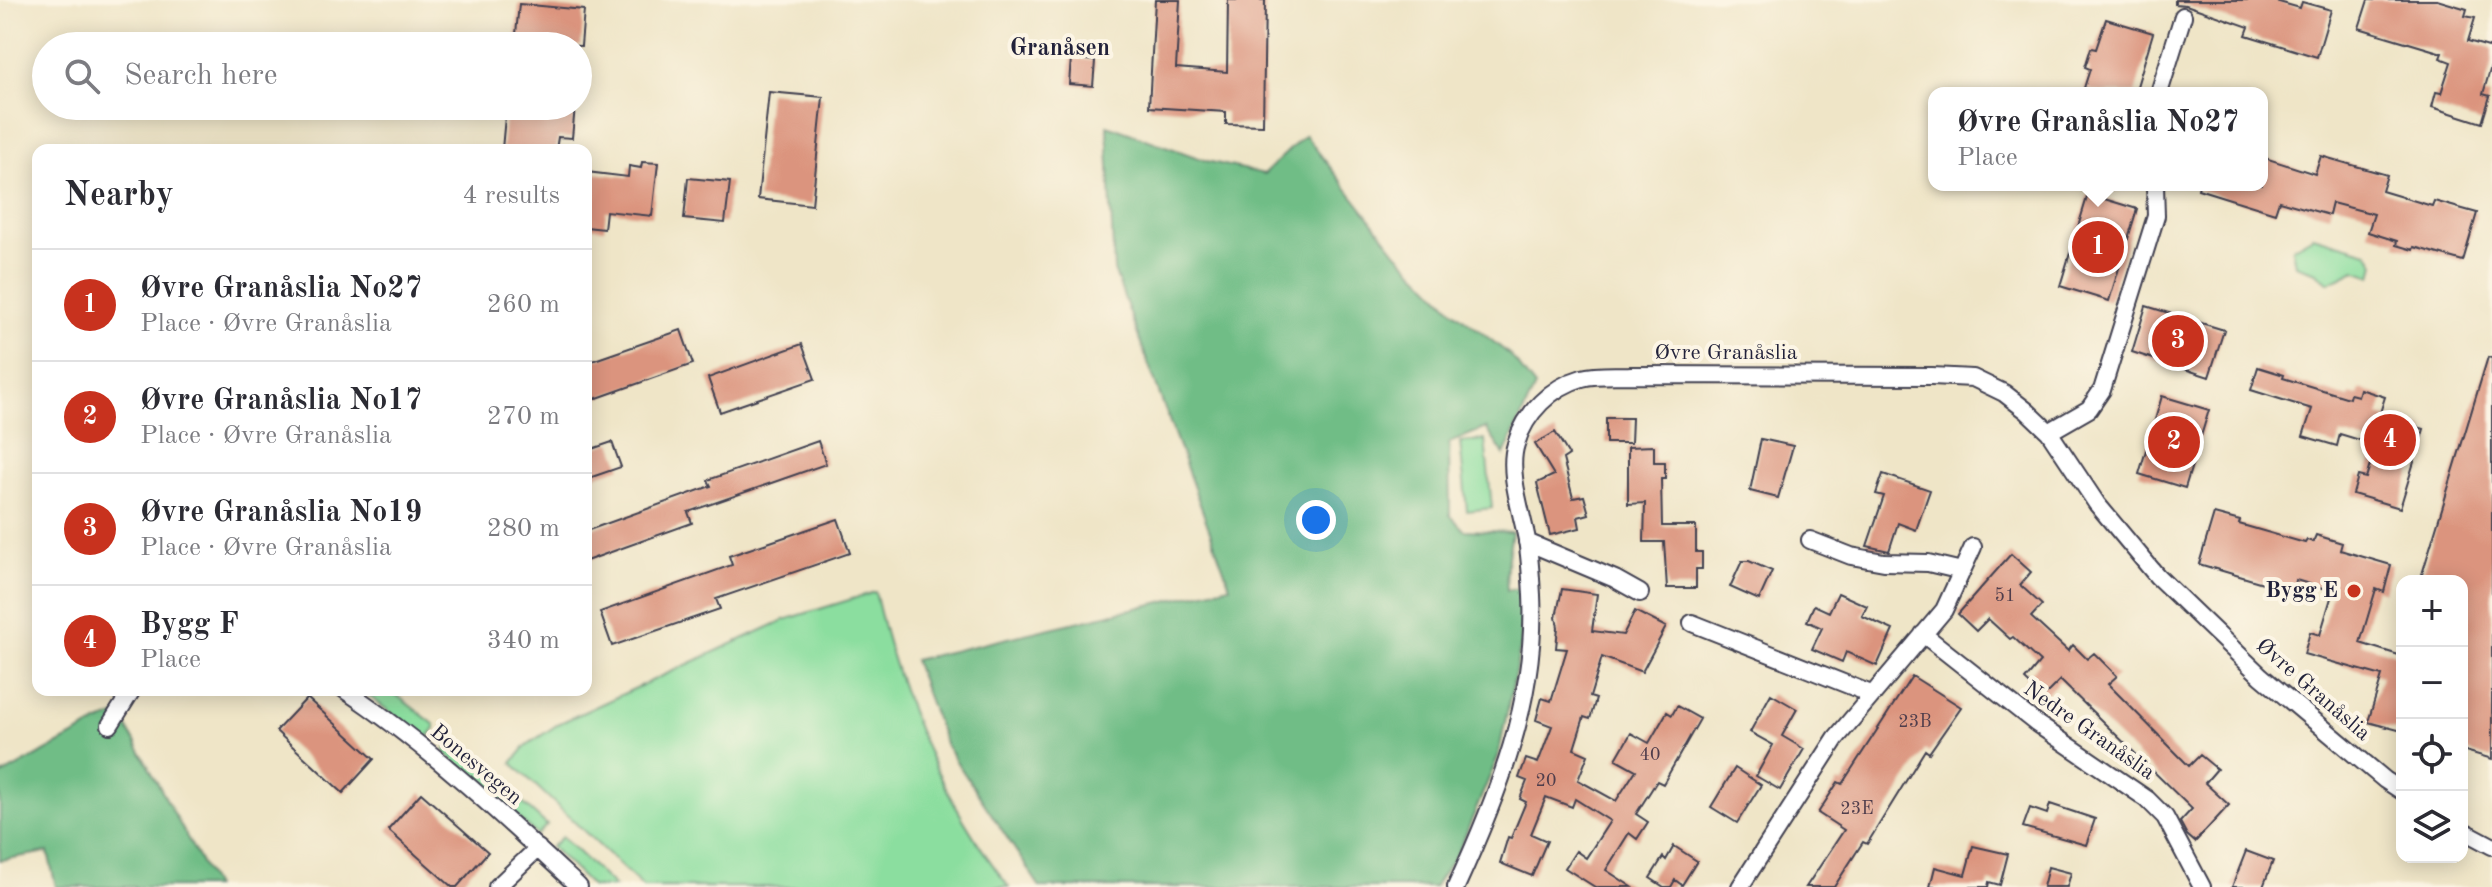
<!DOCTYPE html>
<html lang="en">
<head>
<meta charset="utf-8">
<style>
	:root { --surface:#fff; --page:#f2f2f3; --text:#2b2b33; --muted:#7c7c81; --line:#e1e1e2; --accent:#c8321e }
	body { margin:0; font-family:"Old Standard TT",serif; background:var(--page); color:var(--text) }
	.controls { position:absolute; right:24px; bottom:24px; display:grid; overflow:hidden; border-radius:16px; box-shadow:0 4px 20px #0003 }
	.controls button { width:72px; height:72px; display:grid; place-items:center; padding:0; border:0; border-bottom:2px solid var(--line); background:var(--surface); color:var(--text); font:40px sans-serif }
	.you { position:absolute; left:1316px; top:520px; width:28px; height:28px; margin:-20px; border:6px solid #fff; border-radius:50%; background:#1a73e8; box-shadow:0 0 0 12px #1a73e833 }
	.badge { display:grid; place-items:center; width:52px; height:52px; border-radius:50%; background:var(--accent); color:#fff; font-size:26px; font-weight:700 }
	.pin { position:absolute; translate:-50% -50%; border:4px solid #fff; box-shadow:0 2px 8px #0006 }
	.popup { position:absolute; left:1928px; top:87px; width:340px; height:104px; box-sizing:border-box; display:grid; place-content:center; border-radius:16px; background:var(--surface); filter:drop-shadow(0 2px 6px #0005); font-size:26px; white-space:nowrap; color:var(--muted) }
	.popup b { font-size:30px; color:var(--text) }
	.popup::after { content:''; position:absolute; left:50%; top:100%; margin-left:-16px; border:16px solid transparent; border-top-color:var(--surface) }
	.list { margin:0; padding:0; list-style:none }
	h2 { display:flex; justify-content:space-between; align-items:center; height:104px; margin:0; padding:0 32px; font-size:34px }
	h2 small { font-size:26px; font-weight:400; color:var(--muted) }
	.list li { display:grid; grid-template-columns:52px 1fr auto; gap:24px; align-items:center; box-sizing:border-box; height:112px; padding:0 32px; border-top:2px solid var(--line) }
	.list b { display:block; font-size:30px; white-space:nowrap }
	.list p { margin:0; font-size:26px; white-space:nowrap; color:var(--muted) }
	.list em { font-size:26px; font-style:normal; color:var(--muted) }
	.icon { flex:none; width:44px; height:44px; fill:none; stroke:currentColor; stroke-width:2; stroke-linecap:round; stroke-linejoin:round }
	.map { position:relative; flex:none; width:2492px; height:887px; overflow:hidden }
	.search { position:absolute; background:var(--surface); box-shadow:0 4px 20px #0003; left:32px; top:32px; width:560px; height:88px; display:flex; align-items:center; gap:20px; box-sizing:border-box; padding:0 28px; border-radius:44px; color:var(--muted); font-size:30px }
	.panel { position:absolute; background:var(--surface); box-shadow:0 4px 20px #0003; left:32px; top:144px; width:560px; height:552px; border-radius:16px }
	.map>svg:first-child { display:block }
	.green { fill:#8bde9f; stroke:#56806d; stroke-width:2 }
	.forest { fill:#70bd86; stroke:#497060; stroke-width:2 }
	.building { fill:#db947e }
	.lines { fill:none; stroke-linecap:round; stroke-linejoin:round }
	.street-casing { stroke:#413f50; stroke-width:20 }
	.street { stroke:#fff; stroke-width:16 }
	.poi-dot { fill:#c8321e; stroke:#fcf5e5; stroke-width:3 }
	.labels { text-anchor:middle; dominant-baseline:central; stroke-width:8; stroke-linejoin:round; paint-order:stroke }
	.number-label { font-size:18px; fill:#503e4c }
	.street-label { font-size:22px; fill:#22223b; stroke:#fcf5e5 }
	.poi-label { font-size:22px; font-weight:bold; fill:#22223b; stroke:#fcf5e5; text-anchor:end }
	.neighbourhood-label { font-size:24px; font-weight:bold; fill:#22223b; stroke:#fcf5e5 }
</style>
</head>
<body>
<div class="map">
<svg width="2492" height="887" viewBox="0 0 2492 887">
	<rect width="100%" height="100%" fill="#fcf5e5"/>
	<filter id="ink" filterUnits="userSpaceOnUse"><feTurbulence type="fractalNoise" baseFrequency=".0125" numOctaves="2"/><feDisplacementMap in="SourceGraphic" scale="16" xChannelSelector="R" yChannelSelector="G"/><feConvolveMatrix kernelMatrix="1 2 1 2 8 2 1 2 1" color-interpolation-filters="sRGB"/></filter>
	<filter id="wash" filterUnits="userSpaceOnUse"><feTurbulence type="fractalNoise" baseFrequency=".006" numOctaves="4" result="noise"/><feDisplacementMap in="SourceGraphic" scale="32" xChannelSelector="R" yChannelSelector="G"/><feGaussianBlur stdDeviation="1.8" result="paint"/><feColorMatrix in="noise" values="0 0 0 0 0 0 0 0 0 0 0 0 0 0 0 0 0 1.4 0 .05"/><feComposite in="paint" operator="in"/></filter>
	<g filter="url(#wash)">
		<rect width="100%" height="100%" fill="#efe5c7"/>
		<path class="green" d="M2313,236L2368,252L2375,263L2372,276L2355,270L2329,283L2316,272L2295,265L2292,248Z
			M1485,440L1492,508L1467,511L1460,442Z
			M875,592C900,701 941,798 1009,887H643L512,763L527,745L560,723L784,620Z
			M361,690H390L435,725V729L426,739Z
			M454,741L547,825L537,835L445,753V749Z
			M562,837L564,839L615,887H592L551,847Z"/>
		<path class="forest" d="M1107,125L1207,161L1264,174L1305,135L1397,253L1454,311L1509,354L1535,387L1504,455L1486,428L1449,443L1450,515L1464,530L1512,532C1509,552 1505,569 1507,590L1521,588V644L1498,757L1459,850L1434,887H1040L946,746L914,660L1230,586L1114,270Z
			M120,714L214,887H56L48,852L0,860V776L97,723Z"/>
		<g id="blocks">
			<path class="building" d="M1155,0H1180L1176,68L1227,72L1228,0H1265L1263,125L1226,124V112L1149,107Z
				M2175,0H2272L2300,8L2302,2L2331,10L2317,57L2246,35L2249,27L2186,5L2175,4Z
				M2368,0H2437L2467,9L2465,16L2475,18L2468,41L2492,48V63L2483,94L2490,96L2482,123L2432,107L2436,92L2441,93L2451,62L2440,58L2442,53L2359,28Z
				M519,4L584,10L581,46L515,44Z
				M2106,19L2153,33L2135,93H2102L2084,88L2090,69L2085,67L2091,48L2096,49Z
				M1071,58L1095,61L1093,86L1069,84Z
				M769,92L823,97L812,205L758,199Z
				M506,106H575L572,138L558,137L556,150L502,149Z
				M2321,156L2387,175L2382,191L2432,206L2434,201L2477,213L2463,261L2414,247L2413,250L2396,245L2397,241L2368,232L2374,214L2332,203L2329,215L2279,201L2275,213L2198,189L2199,185H2262V157L2315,174Z
				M642,162L658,163L652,216L606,211L604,229L586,227V172L628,177L629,166L641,168Z
				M688,178L730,182L725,223L684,219Z
				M2088,194L2137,209L2109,301L2060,286Z
				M2146,306L2224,330L2209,377L2132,352Z
				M681,330L693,364L586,402V363Z
				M802,344L815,379L720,412L708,378Z
				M2488,357L2492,358V759L2462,750V581H2420Z
				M2258,367L2284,375L2283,378L2349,398L2350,394L2358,396L2360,389L2385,397L2379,416L2424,429L2400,508L2353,494L2358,476L2366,478L2376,445L2340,434L2337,446L2303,436L2312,409L2251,390Z
				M2162,396L2209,410L2185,488L2139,474Z
				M1606,418H1632L1631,443H1606Z
				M1555,432L1569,455L1563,459L1573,498L1584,496L1589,514L1578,517L1580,528L1550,535L1537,483L1554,475L1535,444Z
				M1761,439L1793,446L1778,498L1750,491Z
				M818,441L826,464L688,512L692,523L586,561V531L711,486L708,480Z
				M612,442L621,467L586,479V451Z
				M1654,446V462H1665V479H1661L1662,526H1696V552H1702V569H1696V588H1667L1664,542H1644L1645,503L1628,504V447Z
				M1883,474L1930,490L1916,530L1898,523L1889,551L1867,546L1884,496L1876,494Z
				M2214,514L2240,521L2239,524L2305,543L2307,540L2313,542L2316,535L2342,543L2340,550L2391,565L2384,592L2376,589L2360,643L2402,656V731L2368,722L2382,676L2304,654L2310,632L2320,635L2333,591L2296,580L2293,592L2199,564Z
				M838,519L850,553L716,599L720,609L612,646L600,612L732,565L729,556Z
				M2011,554L2031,572L2020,585L2042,605L2031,617L2068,651L2073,645L2087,659L2094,653L2117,676L2108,684L2189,766L2200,755L2217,769L2205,783L2229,805L2195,842L2187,835L2180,822L2192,809L2060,680L2043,697L2025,680L2040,662L2013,637L2010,639L1988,619L1976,631L1958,614Z
				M1742,561H1749L1772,571L1759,600L1730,587Z
				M1562,589L1597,594L1592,631L1623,635L1635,611L1666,627L1642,672L1602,657L1590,697L1596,699L1590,719L1584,717L1574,749L1588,755L1578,780L1616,801L1636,770L1616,759L1631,733L1649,743L1667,712L1672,715L1677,706L1700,719L1663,784L1657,781L1636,814L1648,822L1637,839L1629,833L1606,870L1632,887H1595L1565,868L1576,851L1586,858L1610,821L1575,799L1572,807L1546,797L1531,834L1547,841L1532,876L1500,863L1508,837L1511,838L1526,802L1520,799L1527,781L1519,778L1526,759L1538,763L1552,726L1536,720L1542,698L1551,701L1567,649L1556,648L1558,627L1556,617Z
				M1838,593L1867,606L1862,616L1893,630L1877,666L1846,652L1842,662L1812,649L1822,628L1807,621L1814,605L1829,612Z
				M1912,676L1961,707L1929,753L1925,750L1867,844L1863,842L1834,887H1806L1844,830L1818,813L1838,782L1842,784Z
				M1771,694L1797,709L1782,736L1804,749L1780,790L1756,776L1773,745L1750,732Z
				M307,698L374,759L343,793L276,731Z
				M1735,768L1761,785L1737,823L1711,807Z
				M421,793L488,852L457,887H452L388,830Z
				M2050,804L2095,819L2086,845L2023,827L2030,808L2047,814Z
				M1674,846L1697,861L1682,885L1675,880L1671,887H1664L1650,878L1663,857L1666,860Z
				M1973,846L2008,854L2000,885L1989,882L1988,887H1930L1935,867L1965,875Z
				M2246,851L2273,861L2263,887H2232Z
				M2048,867L2071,873L2067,887H2043Z"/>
		</g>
	</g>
	<g filter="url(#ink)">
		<use href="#blocks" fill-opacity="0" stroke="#413f50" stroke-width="2"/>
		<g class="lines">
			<defs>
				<path id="street" d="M2159,93L2183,16
					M2049,432L2089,409L2102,390L2156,216L2155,185
					M1810,540L1851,556L1884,562L1928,563L1962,571
					M1527,542L1615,579L1640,593
					M1692,623L1871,694
					M1923,634L2037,724L2147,799L2165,817L2202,887
					M345,690C430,747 505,818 579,887
					M110,725L132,690
					M2462,830L2492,846
					M497,887L538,848
					M1456,887C1498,795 1537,699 1532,595C1531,577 1530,558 1527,540C1522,513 1507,471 1516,444C1525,413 1551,387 1582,378C1597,374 1615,376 1631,375L1932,376L1973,378L2004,393L2027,411L2049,432L2097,504L2157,576L2261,676L2385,780L2402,791
					M1740,887L1836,738L1944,610L1973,547"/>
			</defs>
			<use href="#street" class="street-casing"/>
			<use href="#street" class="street"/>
		</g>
	</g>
	<circle class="poi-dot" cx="2354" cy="591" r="8"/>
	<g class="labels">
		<g class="number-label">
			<text x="2005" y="596">51</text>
			<text x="1915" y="722">23B</text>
			<text x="1650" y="755">40</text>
			<text x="1546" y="781">20</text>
			<text x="1857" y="809">23E</text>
		</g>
		<g class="street-label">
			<text x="1726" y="353">Øvre Granåslia</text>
			<text transform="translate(2313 690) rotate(41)">Øvre Granåslia</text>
			<text transform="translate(2089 731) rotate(35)">Nedre Granåslia</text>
			<text transform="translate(476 765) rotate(40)">Bonesvegen</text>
		</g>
		<g class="poi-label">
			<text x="2338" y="591">Bygg E</text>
		</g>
		<g class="neighbourhood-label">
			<text x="1060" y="49">Granåsen</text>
		</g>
	</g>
</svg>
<div class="controls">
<button>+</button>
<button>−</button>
<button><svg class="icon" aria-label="locate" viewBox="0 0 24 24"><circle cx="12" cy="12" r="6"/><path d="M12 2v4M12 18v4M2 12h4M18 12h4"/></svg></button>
<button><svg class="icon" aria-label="layers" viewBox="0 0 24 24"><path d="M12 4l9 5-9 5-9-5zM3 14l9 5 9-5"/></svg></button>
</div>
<div class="you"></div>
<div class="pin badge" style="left:2098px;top:247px">1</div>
<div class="popup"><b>Øvre Granåslia No27</b>Place</div>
<div class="pin badge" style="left:2174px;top:442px">2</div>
<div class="pin badge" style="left:2178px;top:341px">3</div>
<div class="pin badge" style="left:2390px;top:440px">4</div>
<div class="search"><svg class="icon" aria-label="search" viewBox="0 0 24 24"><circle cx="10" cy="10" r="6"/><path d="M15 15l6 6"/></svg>Search here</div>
<section class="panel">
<h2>Nearby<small>4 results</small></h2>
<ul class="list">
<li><span class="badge">1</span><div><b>Øvre Granåslia No27</b><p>Place · Øvre Granåslia</p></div><em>260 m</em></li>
<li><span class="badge">2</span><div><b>Øvre Granåslia No17</b><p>Place · Øvre Granåslia</p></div><em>270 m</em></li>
<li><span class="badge">3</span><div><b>Øvre Granåslia No19</b><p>Place · Øvre Granåslia</p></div><em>280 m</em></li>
<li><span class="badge">4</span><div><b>Bygg F</b><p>Place</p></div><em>340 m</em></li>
</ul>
</section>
</div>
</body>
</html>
